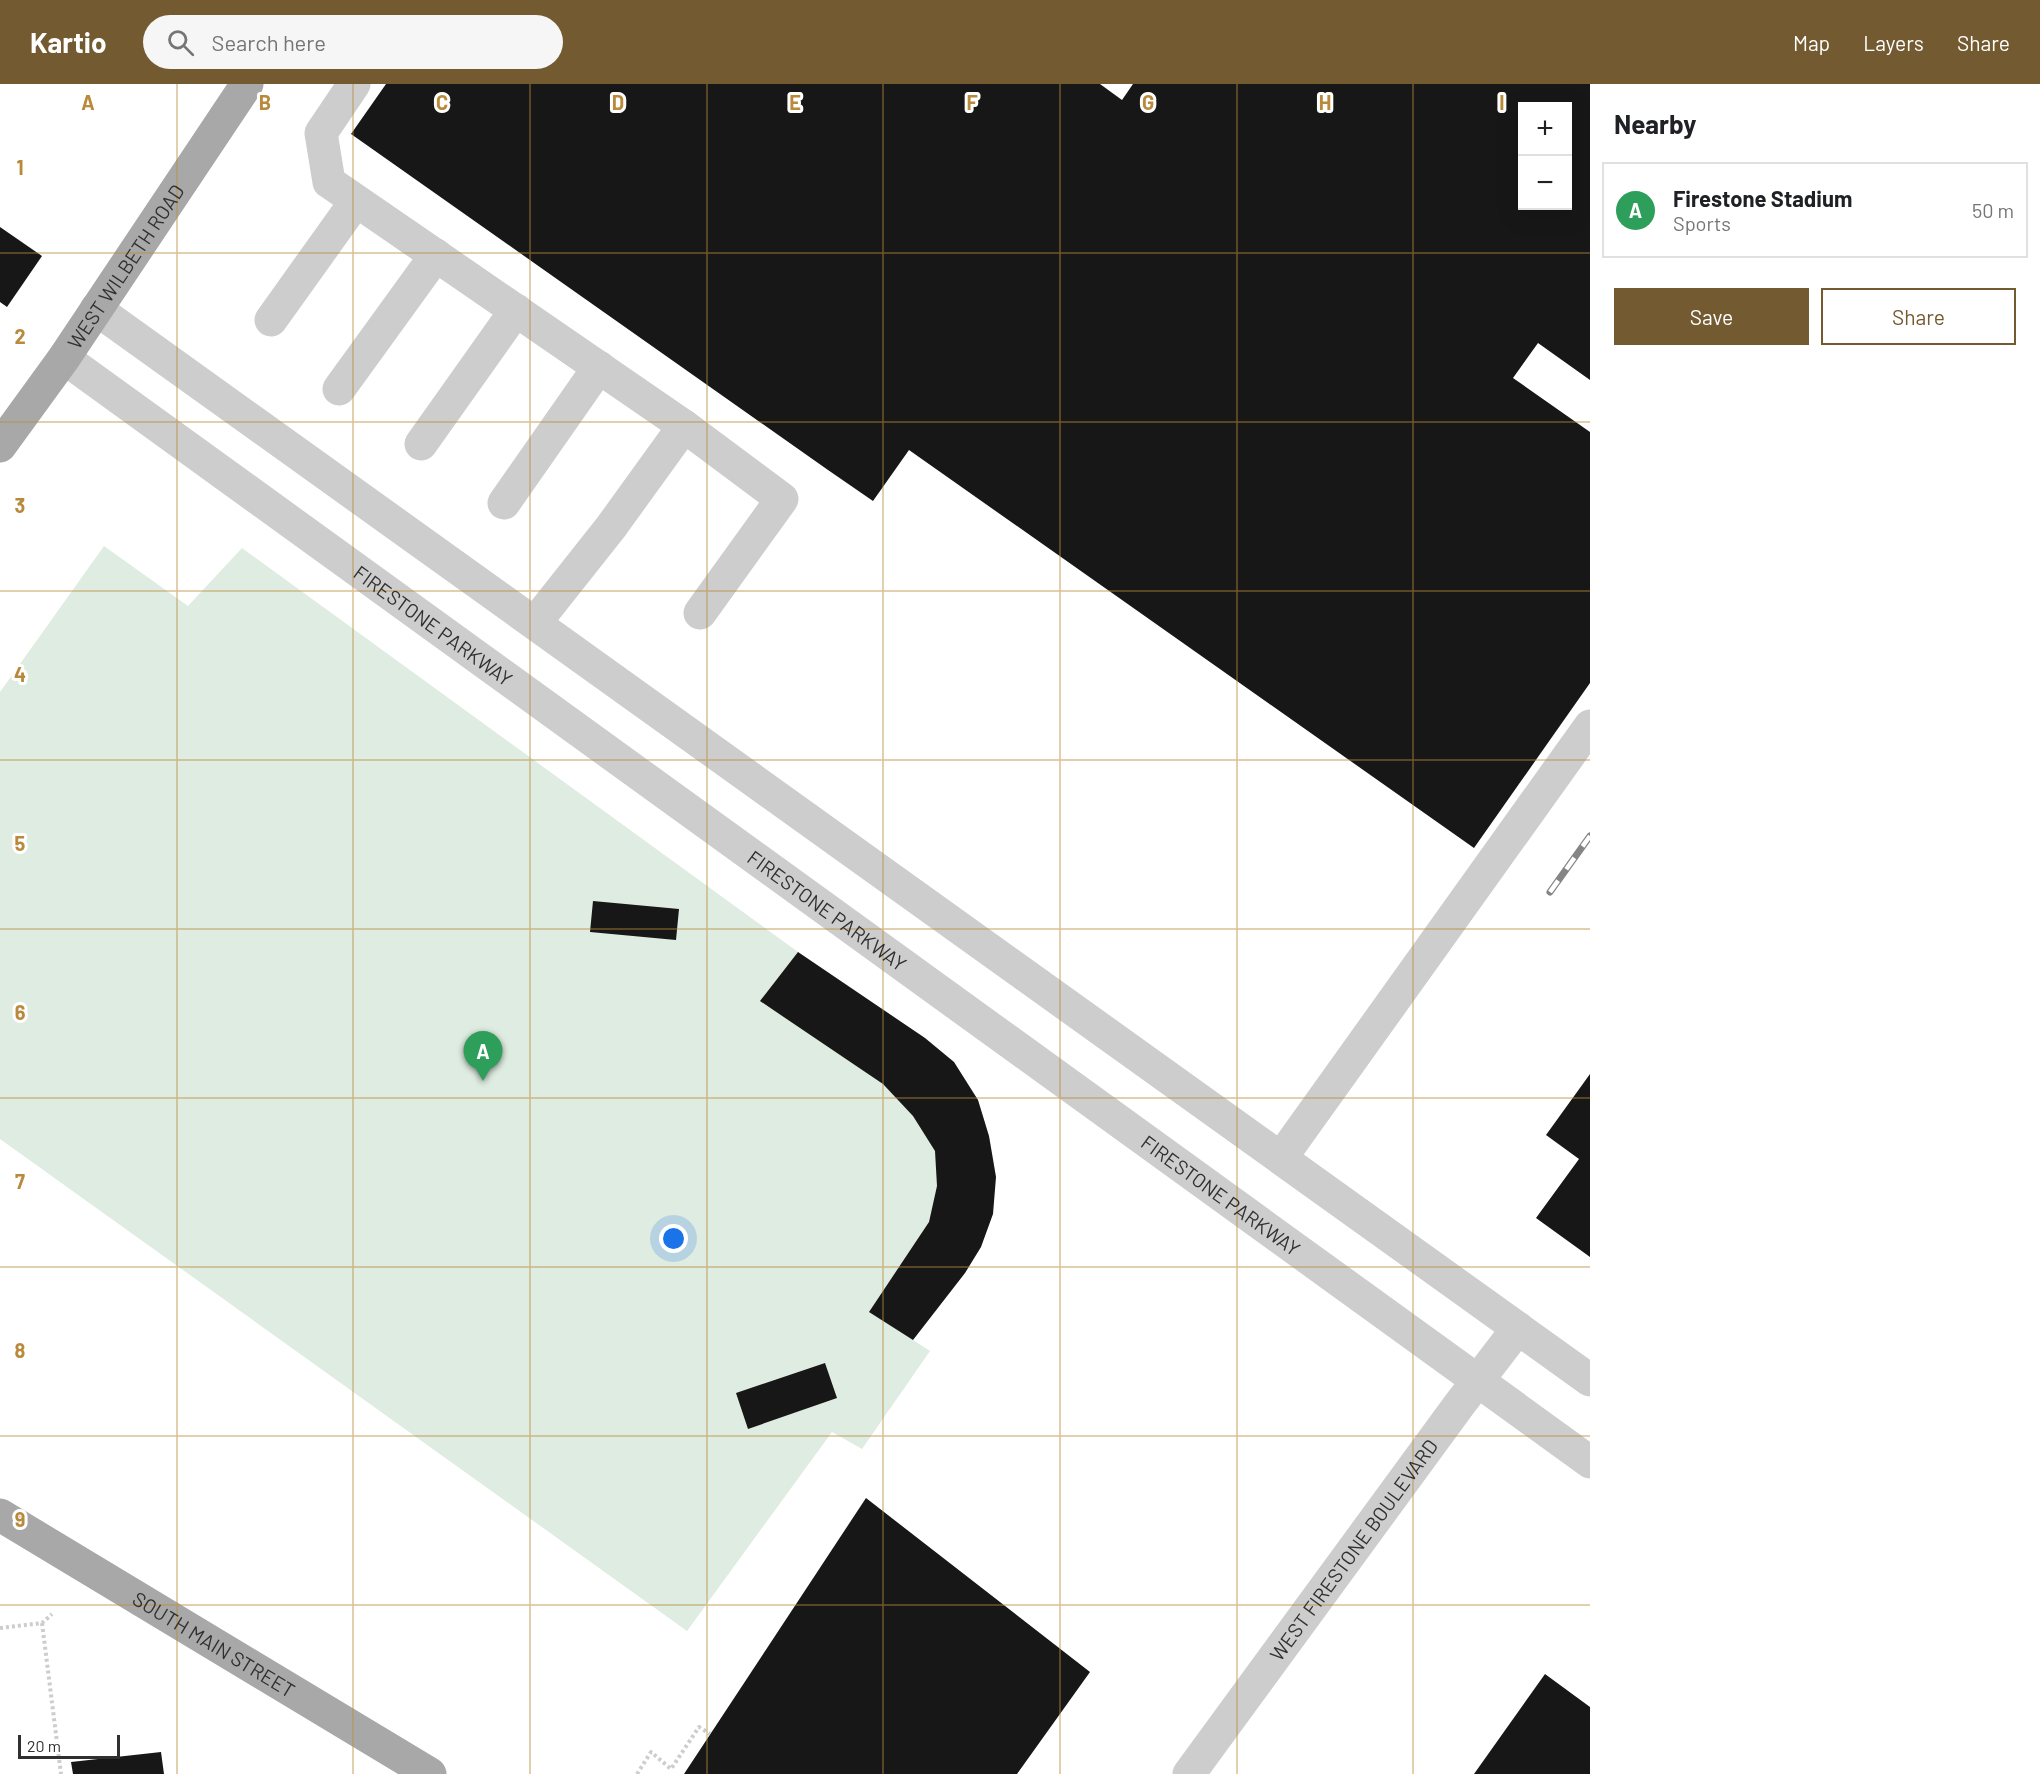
<!DOCTYPE html>
<html lang="en">
<head>
<meta charset="utf-8">
<style>
	:root { --surface:#fff; --page:#f6f6f6; --text:#202124; --muted:#757577; --line:#e0e0e0; --accent:#745a30 }
	body { margin:0; font-family:Barlow,sans-serif; background:var(--page); color:var(--text) }
	.controls { position:absolute; right:18px; top:18px; display:grid; overflow:hidden; border-radius:0px; box-shadow:0 6px 24px #0002 }
	.controls button { width:54px; height:54px; display:grid; place-items:center; padding:0; border:0; border-bottom:2px solid var(--line); background:var(--surface); color:var(--text); font:30px sans-serif }
	.scale { position:absolute; left:18px; bottom:15px; width:102px; box-sizing:border-box; padding-left:6px; border:3px solid #303030; border-top:0; font-size:16px; line-height:21px; white-space:nowrap; color:#303030; -webkit-text-stroke:4px #fff; paint-order:stroke }
	.you { position:absolute; left:674px; top:1155px; width:21px; height:21px; margin:-15px; border:4px solid #fff; border-radius:50%; background:#1a73e8; box-shadow:0 0 0 9px #1a73e833 }
	.badge { display:grid; place-items:center; width:39px; height:39px; border-radius:50%; background:var(--accent); color:#fff; font-size:20px; font-weight:700 }
	.pin { position:absolute; translate:-50% -50px; filter:drop-shadow(0 2px 3px #0008) }
	.pin::after { content:''; position:absolute; top:32px; width:21px; height:18px; background:inherit; clip-path:polygon(0 0,100% 0,50% 100%) }
	.list { margin:0; padding:0; list-style:none }
	h2 { display:flex; justify-content:space-between; align-items:center; height:78px; margin:0; padding:0 24px; font-size:26px }
	h2 small { font-size:20px; font-weight:400; color:var(--muted) }
	.list li { display:grid; grid-template-columns:39px 1fr auto; gap:18px; align-items:center; box-sizing:border-box; height:96px; margin:0 12px 12px; padding:0 12px; border:2px solid var(--line); border-radius:0px }
	.list b { display:block; font-size:22px; white-space:nowrap }
	.list p { margin:0; font-size:20px; white-space:nowrap; color:var(--muted) }
	.list em { font-size:20px; font-style:normal; color:var(--muted) }
	.actions { display:flex; gap:12px; padding:18px 24px }
	.actions a { flex:1; padding:14px 0; border:2px solid var(--accent); border-radius:0px; text-align:center; font-size:21px; color:var(--accent) }
	.actions .main { background:var(--accent); color:#fff }
	.icon { flex:none; width:33px; height:33px; fill:none; stroke:currentColor; stroke-width:2; stroke-linecap:round; stroke-linejoin:round }
	.map { position:relative; flex:none; width:1590px; height:1690px; overflow:hidden }
	header { display:flex; align-items:center; gap:36px; box-sizing:border-box; height:84px; padding:0 30px; background:var(--accent); color:#fff }
	header strong { font-size:28px }
	nav { display:flex; gap:33px; margin-inline-start:auto; font-size:21px }
	.search { width:420px; height:54px; background:var(--page); display:flex; align-items:center; gap:15px; box-sizing:border-box; padding:0 21px; border-radius:33px; color:var(--muted); font-size:22px }
	main { display:flex }
	aside { flex:1; background:var(--surface) }
	.map>svg:first-child { display:block }
	.green { fill:#dfece1 }
	.building { fill:#171717; fill-rule:evenodd }
	.lines { fill:none; stroke-linecap:round; stroke-linejoin:round }
	.path { stroke:#cdcdcd; stroke-width:4; stroke-dasharray:3 3; stroke-linecap:butt }
	.minor { stroke:#cdcdcd; stroke-width:33 }
	.major { stroke:#a8a8a8; stroke-width:33 }
	.rail-casing { stroke:#858585; stroke-width:7 }
	.rail { stroke:#fff; stroke-width:4.5; stroke-dasharray:14; stroke-linecap:butt }
	.grid { fill:none; stroke:#b98a3b; stroke-width:1.5; stroke-opacity:0.55 }
	.labels { text-anchor:middle; dominant-baseline:central; stroke-width:6; stroke-linejoin:round; paint-order:stroke }
	.street-label { font-size:20px; fill:#303030; stroke:#fff }
	.grid-label { font-size:20px; text-anchor:middle; font-weight:bold; fill:#b98a3b; stroke:#fff; stroke-width:6; stroke-linejoin:round; paint-order:stroke }
</style>
</head>
<body>
<header>
<strong>Kartio</strong>
<div class="search"><svg class="icon" aria-label="search" viewBox="0 0 24 24"><circle cx="10" cy="10" r="6"/><path d="M15 15l6 6"/></svg>Search here</div>
<nav><a>Map</a><a>Layers</a><a>Share</a></nav>
</header>
<main>
<div class="map">
<svg width="1590" height="1690" viewBox="0 0 1590 1690">
	<rect width="100%" height="100%" fill="#fff"/>
	<path class="green" d="M104,462L188,522L242,464L798,868L925,954L954,978L978,1016L989,1052L996,1093L981,1163L965,1189L913,1256L930,1267L862,1365L832,1348L687,1547L0,1055V608Z"/>
	<path class="building" d="M386,0H1100L1122,16L1133,0H1590V296L1538,259L1513,294L1590,348V599L1474,764L909,366L873,417L828,386L351,50ZM1522,22H1568V122H1522Z
		M0,143L42,172L7,223L0,218Z
		M593,817L679,825L676,856L590,848Z
		M798,868L925,954L954,978L978,1016L989,1052L996,1093L993,1130L981,1163L965,1189L913,1256L869,1228L929,1138L937,1102L935,1067L913,1032L883,1000L760,917Z
		M1590,990V1173L1536,1134L1579,1075L1546,1051Z
		M825,1279L837,1314L748,1345L736,1309Z
		M866,1414L1090,1588L1017,1690H684Z
		M1545,1590L1590,1623V1690H1474Z
		M161,1668L164,1690H73L71,1678Z"/>
	<g class="lines">
		<path class="path" d="M42,1539L61,1690
			M0,1544L42,1539L52,1530
			M637,1690L651,1668L671,1685L699,1643L710,1650"/>
		<g class="minor">
			<path d="M354,0L321,49L329,98L684,342L611,443L535,539"/>
			<path d="M96,225L1590,1296"/>
			<path d="M271,236L356,117"/>
			<path id="s1" d="M64,274L1590,1378"/>
			<path d="M339,305L436,171"/>
			<path d="M684,342L782,415L700,529"/>
			<path d="M421,360L516,226"/>
			<path d="M504,419L599,283"/>
			<path d="M1281,1074L1590,642"/>
			<path id="s2" d="M1189,1690L1459,1321L1518,1244"/>
		</g>
		<g class="major">
			<path id="s3" d="M0,362L64,274L247,0"/>
			<path id="s4" d="M0,1431L430,1690"/>
		</g>
		<defs>
			<path id="rail" d="M1550,808L1590,752"/>
		</defs>
		<use href="#rail" class="rail-casing"/>
		<use href="#rail" class="rail"/>
	</g>
	<path class="grid" d="M177,0V1690M353,0V1690M530,0V1690M707,0V1690M883,0V1690M1060,0V1690M1237,0V1690M1413,0V1690M0,169H1590M0,338H1590M0,507H1590M0,676H1590M0,845H1590M0,1014H1590M0,1183H1590M0,1352H1590M0,1521H1590"/>
	<g class="labels">
		<g class="street-label">
			<text stroke="none"><textPath href="#s3" startOffset="219">WEST WILBETH ROAD</textPath></text>
			<text stroke="none"><textPath href="#s1" startOffset="456">FIRESTONE PARKWAY</textPath></text>
			<text stroke="none"><textPath href="#s1" startOffset="942">FIRESTONE PARKWAY</textPath></text>
			<text stroke="none"><textPath href="#s1" startOffset="1428">FIRESTONE PARKWAY</textPath></text>
			<text stroke="none"><textPath href="#s2" startOffset="278">WEST FIRESTONE BOULEVARD</textPath></text>
			<text stroke="none"><textPath href="#s4" startOffset="250">SOUTH MAIN STREET</textPath></text>
		</g>
	</g>
	<g class="grid-label">
		<text x="88" y="26">A</text>
		<text x="265" y="26">B</text>
		<text x="442" y="26">C</text>
		<text x="618" y="26">D</text>
		<text x="795" y="26">E</text>
		<text x="972" y="26">F</text>
		<text x="1148" y="26">G</text>
		<text x="1325" y="26">H</text>
		<text x="1502" y="26">I</text>
		<text x="20" y="91">1</text>
		<text x="20" y="260">2</text>
		<text x="20" y="429">3</text>
		<text x="20" y="598">4</text>
		<text x="20" y="767">5</text>
		<text x="20" y="936">6</text>
		<text x="20" y="1105">7</text>
		<text x="20" y="1274">8</text>
		<text x="20" y="1443">9</text>
	</g>
</svg>
<div class="controls">
<button>+</button>
<button>−</button>
</div>
<div class="scale">20 m</div>
<div class="you"></div>
<div class="pin badge" style="left:483px;top:997px;background:#2e9e5b">A</div>
</div>
<aside>
<h2>Nearby<small></small></h2>
<ul class="list">
<li><span class="badge" style="background:#2e9e5b">A</span><div><b>Firestone Stadium</b><p>Sports</p></div><em>50 m</em></li>
</ul>
<div class="actions"><a class="main">Save</a><a>Share</a></div>
</aside>
</main>
</body>
</html>
